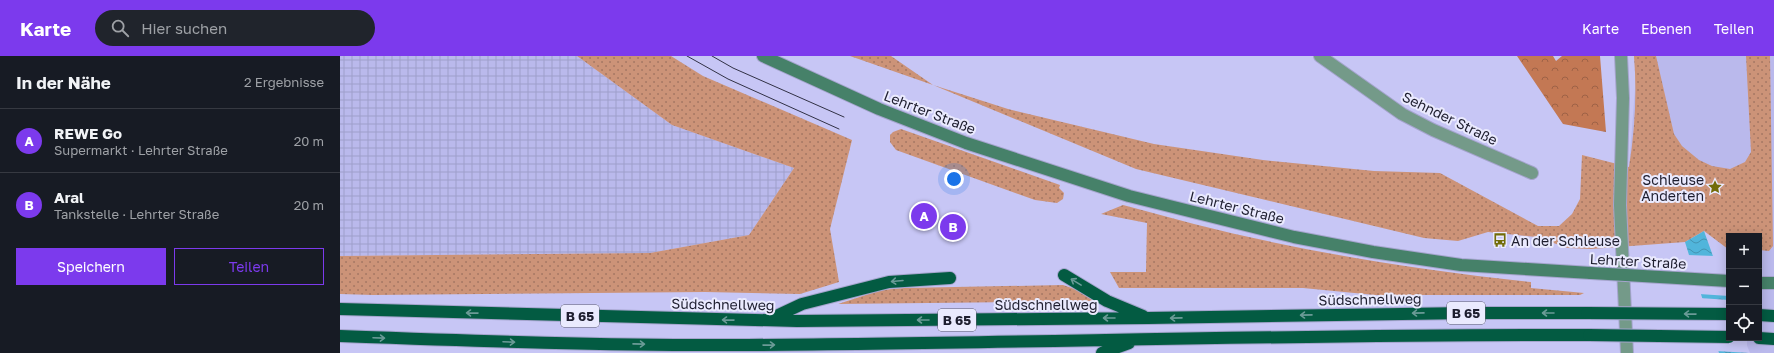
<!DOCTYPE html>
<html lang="de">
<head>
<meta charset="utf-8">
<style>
	:root { --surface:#171b24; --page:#20242c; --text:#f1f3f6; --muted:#9ea1a6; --line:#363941; --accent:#7c3aed }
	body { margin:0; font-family:"Golos Text",sans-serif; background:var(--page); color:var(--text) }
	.controls { position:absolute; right:12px; bottom:12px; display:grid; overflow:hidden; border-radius:0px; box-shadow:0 2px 10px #0003 }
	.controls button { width:36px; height:36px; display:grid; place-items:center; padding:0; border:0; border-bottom:1px solid var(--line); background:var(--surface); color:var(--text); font:20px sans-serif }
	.you { position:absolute; left:614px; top:123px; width:14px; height:14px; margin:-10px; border:3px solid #fff; border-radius:50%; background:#1a73e8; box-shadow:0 0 0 6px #1a73e833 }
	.badge { display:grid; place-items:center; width:26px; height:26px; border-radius:50%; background:var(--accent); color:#fff; font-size:13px; font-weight:700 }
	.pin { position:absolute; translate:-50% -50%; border:2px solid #fff; box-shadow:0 1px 4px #0006 }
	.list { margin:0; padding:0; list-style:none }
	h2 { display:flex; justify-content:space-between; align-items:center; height:52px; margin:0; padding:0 16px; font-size:17px }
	h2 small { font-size:13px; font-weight:400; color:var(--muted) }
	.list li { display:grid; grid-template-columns:26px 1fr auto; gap:12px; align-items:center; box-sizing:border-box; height:64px; padding:0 16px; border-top:1px solid var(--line) }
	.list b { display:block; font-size:15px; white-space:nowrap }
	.list p { margin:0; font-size:13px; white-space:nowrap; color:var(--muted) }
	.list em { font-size:13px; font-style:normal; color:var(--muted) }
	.actions { display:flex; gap:8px; padding:12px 16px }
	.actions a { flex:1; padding:9px 0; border:1px solid var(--accent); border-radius:0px; text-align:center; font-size:14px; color:var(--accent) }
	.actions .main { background:var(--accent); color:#fff }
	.icon { flex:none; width:22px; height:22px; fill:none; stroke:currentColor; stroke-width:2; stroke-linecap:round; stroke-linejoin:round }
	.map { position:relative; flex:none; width:1434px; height:297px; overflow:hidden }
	header { display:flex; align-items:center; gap:24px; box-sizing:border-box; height:56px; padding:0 20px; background:var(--accent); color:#fff }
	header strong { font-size:19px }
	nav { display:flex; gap:22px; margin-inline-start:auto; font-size:14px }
	.search { width:280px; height:36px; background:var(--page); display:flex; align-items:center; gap:10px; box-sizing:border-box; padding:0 14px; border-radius:22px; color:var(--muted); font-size:15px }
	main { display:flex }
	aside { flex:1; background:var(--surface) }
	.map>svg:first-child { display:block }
	.built { fill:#bab9ec }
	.industrial { fill:url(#industrial-grid) }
	.grass { fill:url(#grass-dots) }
	.forest { fill:url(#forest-crowns) }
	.water { fill:url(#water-waves) }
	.pier { fill:#c7c6f5 }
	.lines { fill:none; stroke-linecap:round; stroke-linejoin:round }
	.street-casing { stroke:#a5a4cd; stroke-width:14 }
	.secondary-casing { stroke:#a5a4cd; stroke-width:14 }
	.highway-casing { stroke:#a5a4cd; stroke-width:14 }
	.street { stroke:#749a89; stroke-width:12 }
	.secondary { stroke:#468169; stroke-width:12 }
	.highway { stroke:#035b42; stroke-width:12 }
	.tram { stroke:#313145; stroke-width:1 }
	.secondary-bridge-casing { stroke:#a5a4cd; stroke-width:14; stroke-linecap:butt }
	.highway-bridge-casing { stroke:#a5a4cd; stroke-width:14; stroke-linecap:butt }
	.secondary-bridge { stroke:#468169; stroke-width:12 }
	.highway-bridge { stroke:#035b42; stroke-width:12 }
	.oneway { stroke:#6b9b97 }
	.labels { text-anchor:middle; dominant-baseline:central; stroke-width:4; stroke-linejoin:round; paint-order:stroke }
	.shield { fill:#eaeafe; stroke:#5b5b6d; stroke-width:1 }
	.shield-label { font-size:13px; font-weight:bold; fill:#1e1e2f }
	.street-label { font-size:14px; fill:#1e1e2f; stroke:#eaeafe }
	.poi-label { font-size:14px; fill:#1e1e2f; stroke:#eaeafe; text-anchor:end }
</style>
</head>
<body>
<header>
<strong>Karte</strong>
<div class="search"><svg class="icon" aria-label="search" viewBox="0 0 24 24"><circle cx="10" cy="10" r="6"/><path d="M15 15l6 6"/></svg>Hier suchen</div>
<nav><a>Karte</a><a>Ebenen</a><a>Teilen</a></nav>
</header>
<main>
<aside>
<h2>In der Nähe<small>2 Ergebnisse</small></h2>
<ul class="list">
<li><span class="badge">A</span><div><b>REWE Go</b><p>Supermarkt · Lehrter Straße</p></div><em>20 m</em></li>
<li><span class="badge">B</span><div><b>Aral</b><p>Tankstelle · Lehrter Straße</p></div><em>20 m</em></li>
</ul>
<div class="actions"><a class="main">Speichern</a><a>Teilen</a></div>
</aside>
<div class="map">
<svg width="1434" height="297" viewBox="0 0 1434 297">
	<defs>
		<pattern id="industrial-grid" width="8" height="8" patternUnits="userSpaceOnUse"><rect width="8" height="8" fill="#bab9ec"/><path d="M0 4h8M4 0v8" fill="none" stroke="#9f9fcb"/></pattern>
		<pattern id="grass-dots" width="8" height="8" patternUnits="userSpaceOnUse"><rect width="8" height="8" fill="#cc9378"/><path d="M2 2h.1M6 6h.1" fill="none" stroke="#a57763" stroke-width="1.8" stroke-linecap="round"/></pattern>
		<pattern id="forest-crowns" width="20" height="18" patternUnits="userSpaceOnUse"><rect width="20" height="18" fill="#c37854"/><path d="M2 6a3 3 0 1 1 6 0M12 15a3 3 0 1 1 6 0" fill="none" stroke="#9e6246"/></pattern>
		<pattern id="water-waves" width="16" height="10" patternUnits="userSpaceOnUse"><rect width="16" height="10" fill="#51b5db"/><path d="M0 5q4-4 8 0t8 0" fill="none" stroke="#4393b2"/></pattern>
	</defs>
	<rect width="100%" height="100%" fill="#c7c6f5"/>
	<path class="built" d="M1294,0H1434V297H1407V282H1419V180L1289,111L1296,20Z"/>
	<path class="industrial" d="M0,0H237L332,69L454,112L409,179L310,197L0,200Z"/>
	<path class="grass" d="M237,0H331L363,20L512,84L490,173L499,226L460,238L365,236L33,239L0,238V200L310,197L409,179L454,112L332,69Z
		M510,0H551L593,29L668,53L814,88L923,104L1034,115L1100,117L1198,170H1219L1232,158L1240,143L1242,99L1289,111C1295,74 1297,37 1294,0H1316L1334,78L1342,90L1359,104L1372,110L1390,113L1405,106L1411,96L1406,0H1430L1433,190L1429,195L1419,194V180H1389L1388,193L1364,175L1345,186L1251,193L1228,192L1196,181L1148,176L1118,185L1084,182L796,113L593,29Z
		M561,73L720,129L719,132L724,137L723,143L717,147L695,144L556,94L550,86V79L553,76Z
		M783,149C807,155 830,162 854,168C964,196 1078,214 1191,226V232L1244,237L1240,239H1035L963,232H779L770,216H806L807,167L761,158Z
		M723,229L763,243L764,245L498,248L541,234L564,232Z"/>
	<path class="forest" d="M1177,0H1213L1216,5L1222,0H1260L1266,76L1223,68Z"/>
	<path class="water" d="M1364,175L1389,245V282H1402L1408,297H1379L1345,186Z"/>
	<path class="pier" d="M1347,199L1375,200L1389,240L1359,238Z
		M1360,242L1389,244V282H1404L1410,297L1376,295Z"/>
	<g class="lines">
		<defs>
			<path id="street" d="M980,0L1062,58L1093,74L1192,117
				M1281,0L1283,42L1280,149L1287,297"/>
			<path id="secondary" d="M423,0L539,53L626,87L789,140L954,181L1033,196L1121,209L1251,217
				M1419,227H1434"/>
			<path id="highway" d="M724,219L767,245L803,260
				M0,253L457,265L808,262L1128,257H1247
				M1419,259L1434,260
				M430,263L462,248L549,226L610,222
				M0,280C136,285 272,290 408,289C688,287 969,278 1249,279
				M1419,282L1434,283
				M762,297L789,287"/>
		</defs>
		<use href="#street" class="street-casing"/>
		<use href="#secondary" class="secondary-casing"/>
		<use href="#highway" class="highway-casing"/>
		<use href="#street" class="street"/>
		<use href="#secondary" class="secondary"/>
		<use href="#highway" class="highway"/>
		<path class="tram" d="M347,0L388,23L499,73
			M372,0L393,12L504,61"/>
		<defs>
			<path id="secondary-bridge" d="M1251,217L1389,225"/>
			<path id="highway-bridge" d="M1247,257L1389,258
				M1249,279L1389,281"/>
		</defs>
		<use href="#secondary-bridge" class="secondary-bridge-casing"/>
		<use href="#highway-bridge" class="highway-bridge-casing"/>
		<use href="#secondary-bridge" class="secondary-bridge"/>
		<use href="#highway-bridge" class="highway-bridge"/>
	</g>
	<defs><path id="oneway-shaft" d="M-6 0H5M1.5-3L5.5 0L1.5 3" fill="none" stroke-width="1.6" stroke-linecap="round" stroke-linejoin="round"/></defs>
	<g class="oneway">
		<use href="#oneway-shaft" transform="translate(557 225) rotate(175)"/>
		<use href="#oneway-shaft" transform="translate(736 226) rotate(-149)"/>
		<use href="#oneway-shaft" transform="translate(132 257) rotate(-179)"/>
		<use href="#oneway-shaft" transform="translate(1078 257) rotate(179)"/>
		<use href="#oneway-shaft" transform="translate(1208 257) rotate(-180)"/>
		<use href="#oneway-shaft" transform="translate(1350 258) rotate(-179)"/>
		<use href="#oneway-shaft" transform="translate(966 259) rotate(179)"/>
		<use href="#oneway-shaft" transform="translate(769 262) rotate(180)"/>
		<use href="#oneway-shaft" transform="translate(836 262) rotate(179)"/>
		<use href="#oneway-shaft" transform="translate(388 264) rotate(-179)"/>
		<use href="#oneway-shaft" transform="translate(583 264) rotate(180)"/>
		<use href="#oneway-shaft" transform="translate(39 282) rotate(2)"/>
		<use href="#oneway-shaft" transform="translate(169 286) rotate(2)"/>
		<use href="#oneway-shaft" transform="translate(299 288) rotate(1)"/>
		<use href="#oneway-shaft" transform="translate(429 289) rotate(-1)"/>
	</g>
	<defs>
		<symbol id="sight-bare" viewBox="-9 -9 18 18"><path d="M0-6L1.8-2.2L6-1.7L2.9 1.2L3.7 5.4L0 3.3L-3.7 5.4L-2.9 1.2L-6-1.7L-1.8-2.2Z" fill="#726c09" stroke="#eaeafe" stroke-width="2.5" paint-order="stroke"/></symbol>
		<symbol id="bus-bare" viewBox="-9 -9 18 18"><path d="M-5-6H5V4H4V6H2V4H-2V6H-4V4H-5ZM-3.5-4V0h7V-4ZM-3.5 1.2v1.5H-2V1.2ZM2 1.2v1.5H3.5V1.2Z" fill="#726c09" stroke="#eaeafe" stroke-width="2.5" paint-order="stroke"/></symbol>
	</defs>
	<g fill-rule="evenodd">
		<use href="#sight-bare" x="1365" y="121" width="20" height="20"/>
		<use href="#bus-bare" x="1150" y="174" width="20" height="20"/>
	</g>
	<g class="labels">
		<g class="shield">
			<rect x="1107" y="246" width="38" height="22" rx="3"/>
			<rect x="221" y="249" width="38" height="22" rx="3"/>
			<rect x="598" y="253" width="38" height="22" rx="3"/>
		</g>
		<g class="shield-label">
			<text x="1126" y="257">B 65</text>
			<text x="240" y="260">B 65</text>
			<text x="617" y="264">B 65</text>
		</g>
		<g class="street-label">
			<text transform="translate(590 56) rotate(21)">Lehrter Straße</text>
			<text transform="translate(1110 62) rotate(26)">Sehnder Straße</text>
			<text transform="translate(897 151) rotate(14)">Lehrter Straße</text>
			<text transform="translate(1298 205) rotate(3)">Lehrter Straße</text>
			<text transform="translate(1030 243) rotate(-1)">Südschnellweg</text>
			<text transform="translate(383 248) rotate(1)">Südschnellweg</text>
			<text x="706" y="248">Südschnellweg</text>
		</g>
		<g class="poi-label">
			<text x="1364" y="123">Schleuse<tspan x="1364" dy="16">Anderten</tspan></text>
			<text x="1171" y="184" text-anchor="start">An der Schleuse</text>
		</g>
	</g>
</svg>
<div class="controls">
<button>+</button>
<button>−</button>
<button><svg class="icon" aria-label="locate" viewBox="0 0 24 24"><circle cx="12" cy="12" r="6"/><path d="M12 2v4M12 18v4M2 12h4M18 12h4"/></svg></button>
</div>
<div class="you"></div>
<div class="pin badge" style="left:584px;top:160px">A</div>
<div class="pin badge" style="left:613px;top:171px">B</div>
</div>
</main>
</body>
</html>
